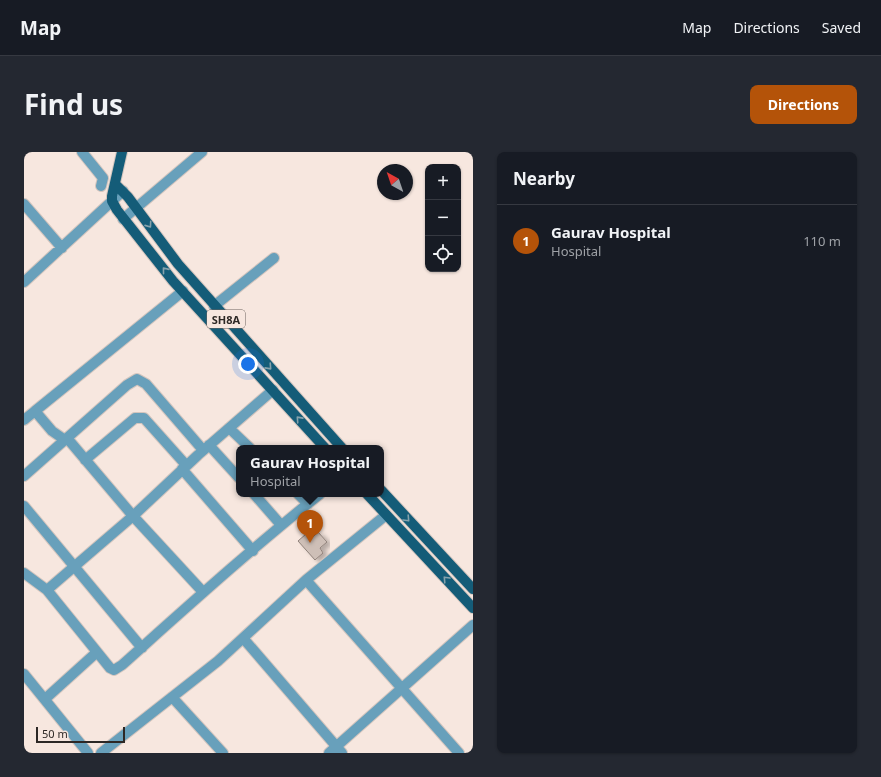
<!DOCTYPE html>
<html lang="en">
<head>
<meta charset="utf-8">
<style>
	:root { --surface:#171b24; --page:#242831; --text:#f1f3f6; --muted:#9ea1a6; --line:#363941; --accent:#b45309 }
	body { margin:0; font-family:"Noto Sans",sans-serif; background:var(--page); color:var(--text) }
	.controls { position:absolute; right:12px; top:12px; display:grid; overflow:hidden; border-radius:8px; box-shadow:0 1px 3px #0004 }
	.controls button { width:36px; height:36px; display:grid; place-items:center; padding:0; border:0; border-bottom:1px solid var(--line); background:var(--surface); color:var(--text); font:20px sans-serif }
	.compass { position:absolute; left:353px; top:12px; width:36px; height:36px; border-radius:50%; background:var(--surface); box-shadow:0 1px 3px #0004; rotate:320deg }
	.scale { position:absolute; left:12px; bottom:10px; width:89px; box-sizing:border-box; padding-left:4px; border:2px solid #2d2825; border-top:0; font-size:11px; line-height:14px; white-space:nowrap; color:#2d2825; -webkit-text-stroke:3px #f7e7df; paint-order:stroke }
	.you { position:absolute; left:224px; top:212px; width:14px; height:14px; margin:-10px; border:3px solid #fff; border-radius:50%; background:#1a73e8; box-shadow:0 0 0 6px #1a73e833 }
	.badge { display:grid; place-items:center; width:26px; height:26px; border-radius:50%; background:var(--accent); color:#fff; font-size:13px; font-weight:700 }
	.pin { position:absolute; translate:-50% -33px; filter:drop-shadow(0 1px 2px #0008) }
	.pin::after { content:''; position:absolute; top:21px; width:14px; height:12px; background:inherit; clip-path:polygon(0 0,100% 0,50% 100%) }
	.popup { position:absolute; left:212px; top:293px; width:148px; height:52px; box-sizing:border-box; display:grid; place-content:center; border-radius:8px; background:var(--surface); filter:drop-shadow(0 1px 3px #0005); font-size:13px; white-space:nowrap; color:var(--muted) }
	.popup b { font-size:15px; color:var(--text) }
	.popup::after { content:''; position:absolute; left:50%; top:100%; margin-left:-8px; border:8px solid transparent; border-top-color:var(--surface) }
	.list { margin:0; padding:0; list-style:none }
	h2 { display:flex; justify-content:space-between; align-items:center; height:52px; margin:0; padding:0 16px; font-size:17px }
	h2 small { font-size:13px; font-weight:400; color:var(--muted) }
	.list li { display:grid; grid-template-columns:26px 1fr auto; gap:12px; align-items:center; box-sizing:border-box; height:72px; padding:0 16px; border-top:1px solid var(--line) }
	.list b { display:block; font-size:15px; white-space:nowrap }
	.list p { margin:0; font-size:13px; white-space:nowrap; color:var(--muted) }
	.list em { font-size:13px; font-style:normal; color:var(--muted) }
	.icon { flex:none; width:22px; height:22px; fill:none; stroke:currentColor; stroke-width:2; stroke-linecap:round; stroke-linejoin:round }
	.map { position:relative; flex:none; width:449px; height:601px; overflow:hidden; border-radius:8px }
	header { display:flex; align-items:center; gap:24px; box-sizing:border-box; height:56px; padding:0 20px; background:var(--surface); border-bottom:1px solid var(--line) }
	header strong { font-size:19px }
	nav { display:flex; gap:22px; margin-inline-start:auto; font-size:14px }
	.intro { display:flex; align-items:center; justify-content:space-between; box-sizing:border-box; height:96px; padding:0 24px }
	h1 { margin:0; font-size:28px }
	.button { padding:10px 18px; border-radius:8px; background:var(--accent); color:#fff; font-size:14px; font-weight:700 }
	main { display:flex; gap:24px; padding:0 24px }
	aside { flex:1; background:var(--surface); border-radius:8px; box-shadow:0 1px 3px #0004 }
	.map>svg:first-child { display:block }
	.building { fill:#cebfb7; stroke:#90827b; filter:url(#shadow) }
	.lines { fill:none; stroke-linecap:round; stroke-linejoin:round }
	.minor-casing { stroke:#d3c5be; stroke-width:12 }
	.major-casing { stroke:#d3c5be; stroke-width:12 }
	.minor { stroke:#68a0bb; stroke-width:10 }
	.major { stroke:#145c78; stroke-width:10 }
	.oneway { stroke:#86a2ac }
	.labels { text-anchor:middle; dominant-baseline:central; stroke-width:3; stroke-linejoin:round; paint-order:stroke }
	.shield { fill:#f7e7df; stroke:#6a615d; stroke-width:1 }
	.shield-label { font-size:11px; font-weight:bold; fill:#2d2825 }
</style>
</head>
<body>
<header>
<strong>Map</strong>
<nav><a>Map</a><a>Directions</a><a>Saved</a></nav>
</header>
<div class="intro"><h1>Find us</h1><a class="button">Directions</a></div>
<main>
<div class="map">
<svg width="449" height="601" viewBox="0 0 449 601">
	<defs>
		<filter id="shadow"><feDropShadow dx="4.5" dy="2.5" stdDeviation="2" flood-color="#0004"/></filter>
	</defs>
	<rect width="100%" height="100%" fill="#f7e7df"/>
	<path class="building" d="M294,380L303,390L296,396L299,401L291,408L274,389L282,382L287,387Z"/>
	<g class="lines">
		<defs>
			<path id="minor" d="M58,0L79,26L77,34
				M0,52L38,96
				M99,67L178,0
				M0,130L99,39
				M190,154L250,106
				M11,259L159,139
				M0,268L11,259L28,279L41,288
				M205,276L226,296
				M43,286L109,364L179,440
				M185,293L215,326
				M61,308L111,266H120L162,313
				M158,317L229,399
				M0,324L103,233L113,227L122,232L179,298
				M230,342L257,373
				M274,342L284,352
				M0,354L118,496
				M0,421L23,438L86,516L90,518L98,513C163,455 228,396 296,342
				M282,428L435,601
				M23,438L109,364L174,303L249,238
				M219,486L318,601
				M0,522L64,601
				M148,545L199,601
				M21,547L73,500
				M77,601L194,509L282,428L362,363
				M305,601L449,473"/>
			<path id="major" d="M98,0L88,44V49L93,58L149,129L301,296
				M91,32L104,45L154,112L318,296
				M357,338L449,437
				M343,342L449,456"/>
		</defs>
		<use href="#minor" class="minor-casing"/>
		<use href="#major" class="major-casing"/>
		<use href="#minor" class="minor"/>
		<use href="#major" class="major"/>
	</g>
	<defs><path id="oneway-chevron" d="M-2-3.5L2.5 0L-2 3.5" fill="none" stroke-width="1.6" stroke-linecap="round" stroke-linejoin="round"/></defs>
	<g class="oneway">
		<use href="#oneway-chevron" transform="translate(125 73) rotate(55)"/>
		<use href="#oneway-chevron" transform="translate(141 118) rotate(-129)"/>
		<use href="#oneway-chevron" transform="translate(245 215) rotate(48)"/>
		<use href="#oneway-chevron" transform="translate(275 267) rotate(-132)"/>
		<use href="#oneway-chevron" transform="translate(383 367) rotate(47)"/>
		<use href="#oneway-chevron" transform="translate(422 427) rotate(-133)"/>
	</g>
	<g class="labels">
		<rect class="shield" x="183" y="158" width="38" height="18" rx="3"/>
		<g class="shield-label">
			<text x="202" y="167">SH8A</text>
		</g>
	</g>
</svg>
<div class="controls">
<button>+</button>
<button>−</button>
<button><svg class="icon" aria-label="locate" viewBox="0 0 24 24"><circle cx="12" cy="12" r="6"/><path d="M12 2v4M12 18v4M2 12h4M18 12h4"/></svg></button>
</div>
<svg class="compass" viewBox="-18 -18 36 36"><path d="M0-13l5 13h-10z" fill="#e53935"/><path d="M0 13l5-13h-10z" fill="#9ea1a6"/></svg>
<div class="scale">50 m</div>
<div class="you"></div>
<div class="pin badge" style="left:286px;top:391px">1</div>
<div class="popup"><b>Gaurav Hospital</b>Hospital</div>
</div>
<aside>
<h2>Nearby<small></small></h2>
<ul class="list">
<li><span class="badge">1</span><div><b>Gaurav Hospital</b><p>Hospital</p></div><em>110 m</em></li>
</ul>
</aside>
</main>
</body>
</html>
